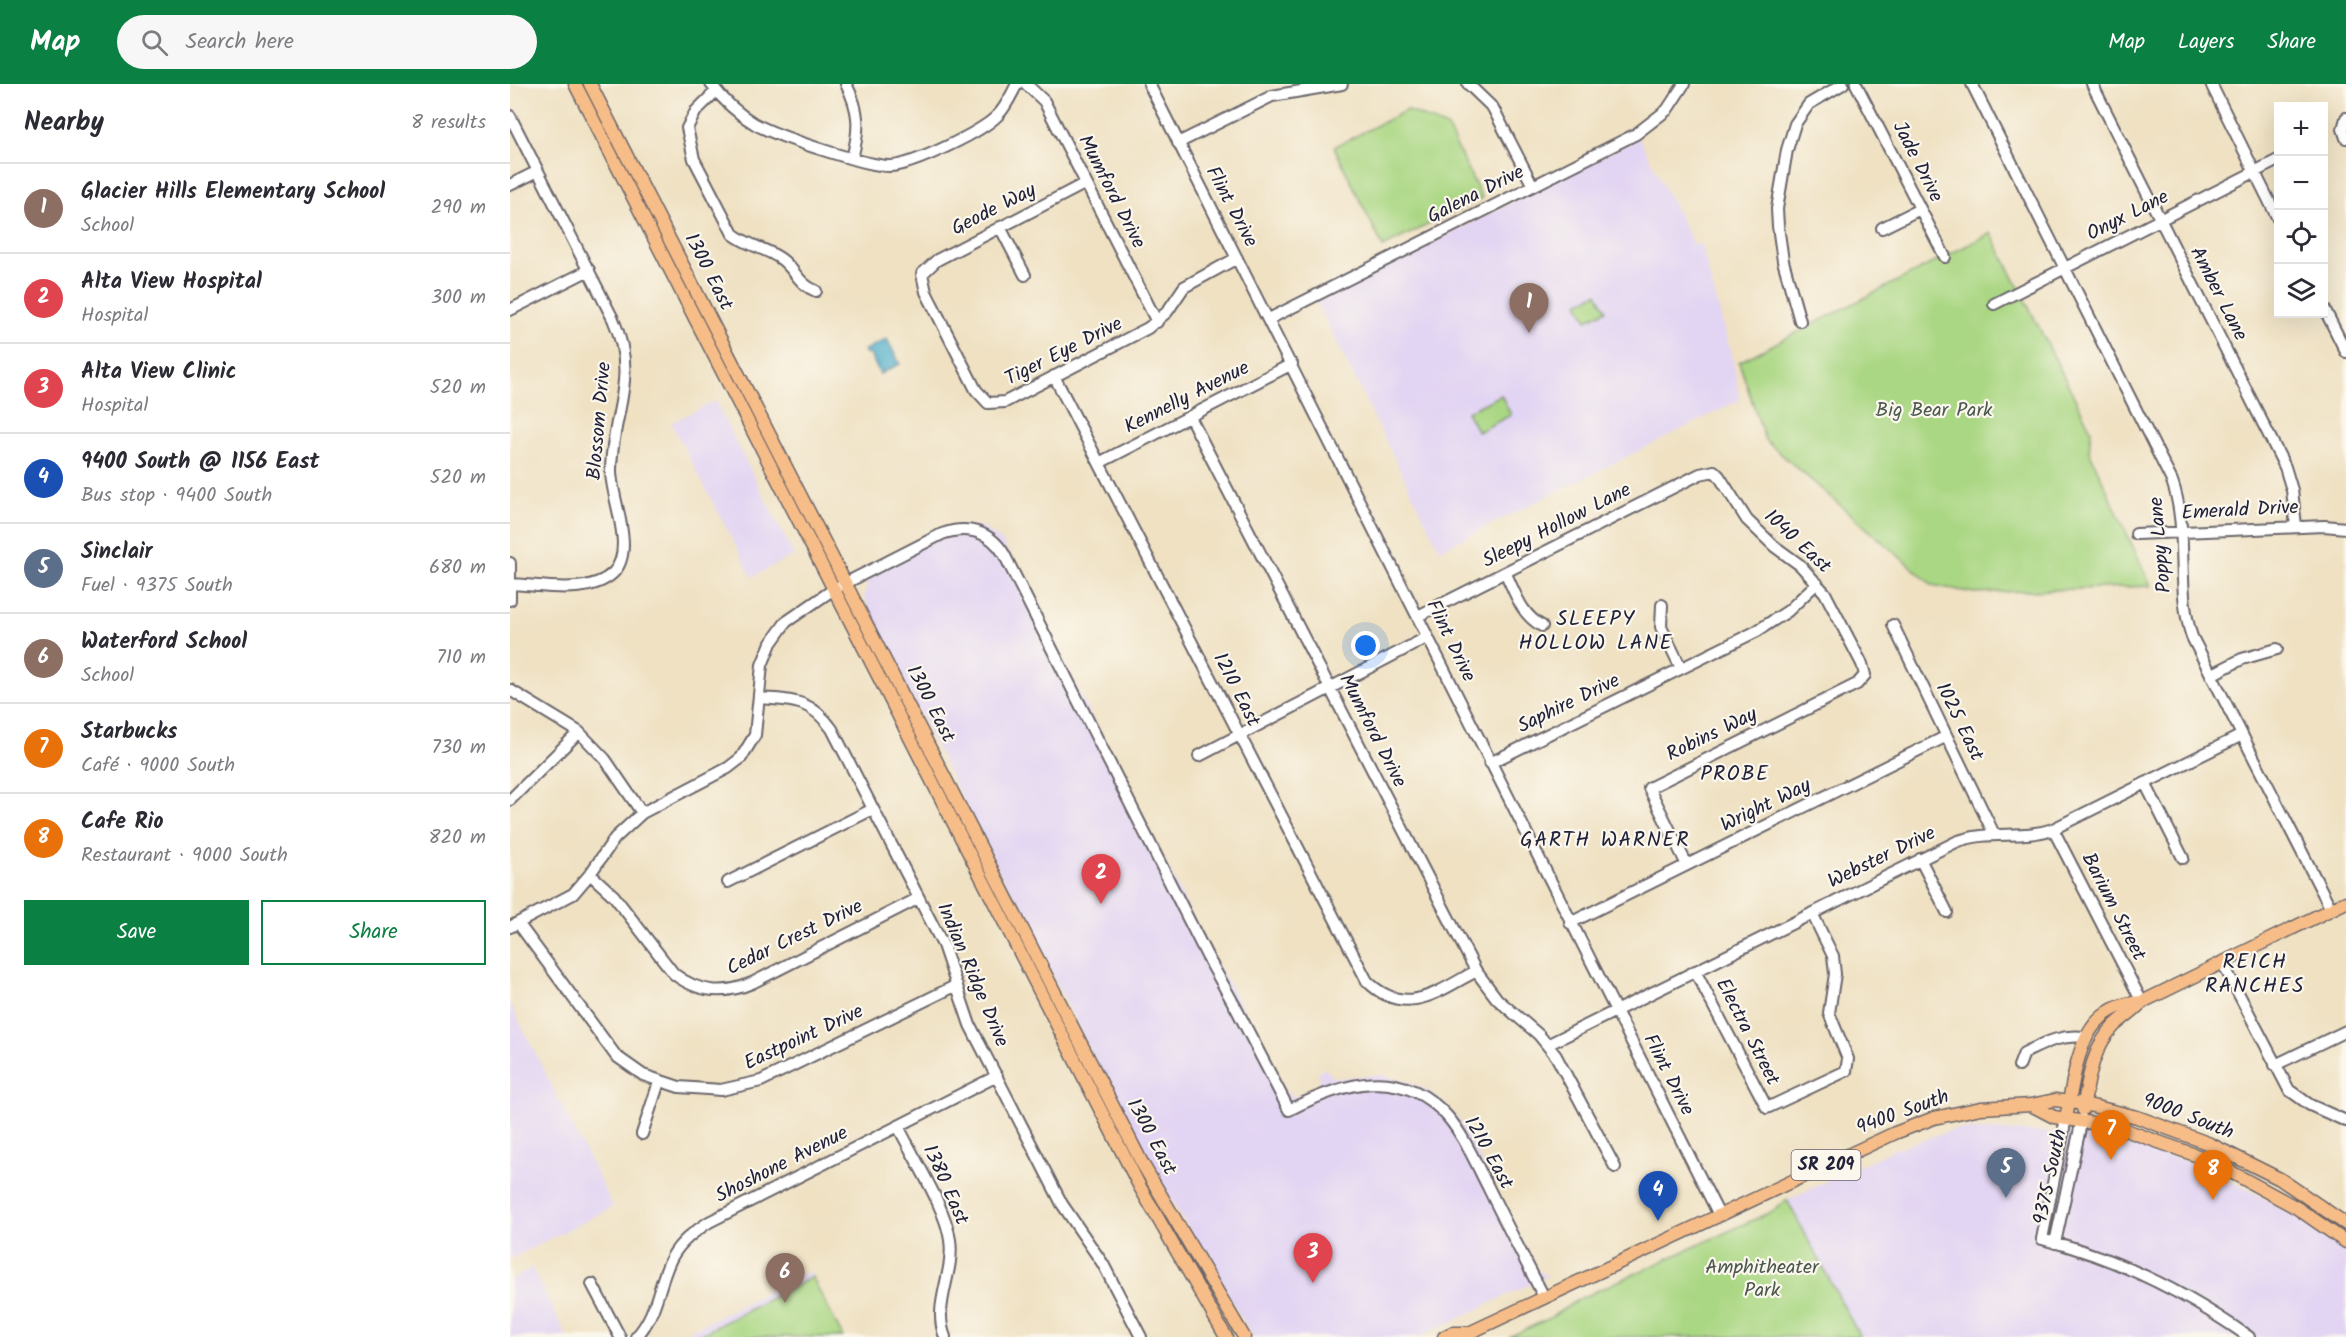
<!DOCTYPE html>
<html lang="en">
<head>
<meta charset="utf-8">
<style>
	:root { --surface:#fff; --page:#f7f7f7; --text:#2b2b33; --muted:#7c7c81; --line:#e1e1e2; --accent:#0b8043 }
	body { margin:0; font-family:Kalam,sans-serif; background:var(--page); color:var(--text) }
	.controls { position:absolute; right:18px; top:18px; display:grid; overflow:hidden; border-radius:0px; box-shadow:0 6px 24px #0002 }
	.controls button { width:54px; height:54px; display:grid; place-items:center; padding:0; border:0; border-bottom:2px solid var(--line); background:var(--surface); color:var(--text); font:30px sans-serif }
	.you { position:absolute; left:856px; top:562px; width:21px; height:21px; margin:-15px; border:4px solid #fff; border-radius:50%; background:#1a73e8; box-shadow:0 0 0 9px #1a73e833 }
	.badge { display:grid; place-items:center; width:39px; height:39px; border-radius:50%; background:var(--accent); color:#fff; font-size:20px; font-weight:700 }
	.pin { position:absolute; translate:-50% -50px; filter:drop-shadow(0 2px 3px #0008) }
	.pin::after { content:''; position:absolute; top:32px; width:21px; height:18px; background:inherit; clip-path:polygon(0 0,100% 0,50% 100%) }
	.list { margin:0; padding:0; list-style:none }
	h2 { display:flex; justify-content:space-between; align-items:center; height:78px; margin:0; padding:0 24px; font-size:26px }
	h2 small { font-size:20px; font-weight:400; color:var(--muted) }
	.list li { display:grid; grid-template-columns:39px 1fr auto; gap:18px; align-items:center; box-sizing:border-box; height:90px; padding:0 24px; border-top:2px solid var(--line) }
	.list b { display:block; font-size:22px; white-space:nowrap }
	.list p { margin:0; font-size:20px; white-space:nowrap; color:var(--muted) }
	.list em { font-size:20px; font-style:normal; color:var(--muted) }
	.actions { display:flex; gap:12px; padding:18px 24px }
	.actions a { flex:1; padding:14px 0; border:2px solid var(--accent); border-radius:0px; text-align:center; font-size:21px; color:var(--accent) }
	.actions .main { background:var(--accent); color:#fff }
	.icon { flex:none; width:33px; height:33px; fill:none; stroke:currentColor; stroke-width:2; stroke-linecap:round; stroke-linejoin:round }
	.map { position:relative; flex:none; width:1836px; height:1253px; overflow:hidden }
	header { display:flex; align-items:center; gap:36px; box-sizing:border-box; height:84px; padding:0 30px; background:var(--accent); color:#fff }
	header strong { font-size:28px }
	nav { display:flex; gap:33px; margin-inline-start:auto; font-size:21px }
	.search { width:420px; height:54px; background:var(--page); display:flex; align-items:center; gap:15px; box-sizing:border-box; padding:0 21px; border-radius:33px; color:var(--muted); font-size:22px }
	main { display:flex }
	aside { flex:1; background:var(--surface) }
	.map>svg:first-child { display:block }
	.built { fill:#e2d4f3 }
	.green { fill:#aad783; stroke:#667c5f; stroke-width:1.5 }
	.water { fill:#49aac8; stroke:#366682; stroke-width:1.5 }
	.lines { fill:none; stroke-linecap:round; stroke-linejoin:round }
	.minor-casing { stroke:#6a656a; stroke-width:14 }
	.major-casing { stroke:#6a656a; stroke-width:15 }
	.minor { stroke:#fff; stroke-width:10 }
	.major { stroke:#f7bd88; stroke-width:12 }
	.labels { text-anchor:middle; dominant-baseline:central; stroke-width:4.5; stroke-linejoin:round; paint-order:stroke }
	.shield { fill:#fbf7ec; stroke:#636270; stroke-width:1.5 }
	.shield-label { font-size:18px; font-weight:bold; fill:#22223b }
	.street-label { font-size:20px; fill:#22223b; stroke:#fbf7ec }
	.park-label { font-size:20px; fill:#4b5851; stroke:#fbf7ec }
	.neighbourhood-label { font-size:21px; letter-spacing:1.5px; fill:#22223b; stroke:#fbf7ec }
</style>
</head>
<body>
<header>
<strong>Map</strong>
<div class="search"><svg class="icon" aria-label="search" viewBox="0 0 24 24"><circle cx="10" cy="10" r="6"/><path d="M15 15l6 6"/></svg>Search here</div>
<nav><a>Map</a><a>Layers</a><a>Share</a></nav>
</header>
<main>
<aside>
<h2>Nearby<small>8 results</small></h2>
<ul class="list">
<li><span class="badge" style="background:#8d6e63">1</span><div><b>Glacier Hills Elementary School</b><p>School</p></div><em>290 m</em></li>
<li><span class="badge" style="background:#e0444e">2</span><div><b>Alta View Hospital</b><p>Hospital</p></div><em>300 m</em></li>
<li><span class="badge" style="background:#e0444e">3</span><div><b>Alta View Clinic</b><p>Hospital</p></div><em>520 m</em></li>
<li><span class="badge" style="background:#1a4fb4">4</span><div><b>9400 South @ 1156 East</b><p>Bus stop · 9400 South</p></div><em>520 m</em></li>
<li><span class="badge" style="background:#5c6f8a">5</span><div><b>Sinclair</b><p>Fuel · 9375 South</p></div><em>680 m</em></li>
<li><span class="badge" style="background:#8d6e63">6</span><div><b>Waterford School</b><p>School</p></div><em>710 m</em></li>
<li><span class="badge" style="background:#e8710a">7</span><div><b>Starbucks</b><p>Café · 9000 South</p></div><em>730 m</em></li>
<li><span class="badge" style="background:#e8710a">8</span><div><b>Cafe Rio</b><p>Restaurant · 9000 South</p></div><em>820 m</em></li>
</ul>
<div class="actions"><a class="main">Save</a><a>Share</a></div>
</aside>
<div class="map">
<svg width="1836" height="1253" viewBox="0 0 1836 1253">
	<rect width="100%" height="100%" fill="#fbf7ec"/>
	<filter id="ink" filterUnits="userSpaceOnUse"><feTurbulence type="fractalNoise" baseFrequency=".0167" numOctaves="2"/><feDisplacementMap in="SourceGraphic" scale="12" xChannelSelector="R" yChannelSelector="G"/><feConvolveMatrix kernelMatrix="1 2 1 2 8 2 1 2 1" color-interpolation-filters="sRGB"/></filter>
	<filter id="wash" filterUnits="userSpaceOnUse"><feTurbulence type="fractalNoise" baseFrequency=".008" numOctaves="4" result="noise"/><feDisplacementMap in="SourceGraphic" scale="24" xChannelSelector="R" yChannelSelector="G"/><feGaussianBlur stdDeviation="1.35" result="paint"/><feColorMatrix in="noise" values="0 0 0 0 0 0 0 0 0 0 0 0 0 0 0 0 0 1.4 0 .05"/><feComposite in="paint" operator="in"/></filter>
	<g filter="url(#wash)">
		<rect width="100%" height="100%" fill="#efe1c2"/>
		<path class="built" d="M1129,54L1184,161L1191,160L1224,281L1230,316L930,466L806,217Z
			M205,317L284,471L242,493L161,339Z
			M445,441L472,443L493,458L707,881L733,924L743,947H746L775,1008L785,1013L806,1003L810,996L807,988L815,984L824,994L870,991L901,999L920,1008L937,1022L951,1039L1028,1187L1038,1192L909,1253H743L629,1061L394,600L354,512L358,499L352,486Z
			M0,919L103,1123L0,1175Z
			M1447,1045L1600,1051L1684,1080L1745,1109L1793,1138L1836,1170V1253H1350L1277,1116L1385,1065Z
			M22,1184L57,1253H0V1196Z
			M299,1187L332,1253H174L172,1251Z"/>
		<path class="green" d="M897,26L937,43L972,114L873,163L824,63Z
			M1481,149L1581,346L1579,367L1641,502L1464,509L1422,501L1255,356L1229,278Z
			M1087,209L1096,226L1077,236L1068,219Z
			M991,311L1001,331L968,348L957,328Z
			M1277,1116L1350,1253H999L1040,1234L1069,1215L1263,1127Z
			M302,1193L333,1253H186Z"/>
		<path class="water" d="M377,255L390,280L370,290L359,269L356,270L354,266Z"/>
	</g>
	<g filter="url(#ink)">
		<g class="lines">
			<defs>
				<path id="minor" d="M201,0C213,16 228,30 245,40C267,52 358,83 381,82C403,81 472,48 488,31C496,23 501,11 507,0
					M336,0C350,27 350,45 342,74
					M516,0L534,17L647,238
					M639,0L1209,1131
					M958,0L983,24L1023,102
					M1346,0L1435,173
					M1462,0L1662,397C1680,447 1665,503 1682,553L1821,825
					M1582,0L1775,383L1782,406L1786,442
					M1701,0L1768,135
					M206,7L186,27L177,44L184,75L223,150C238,162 256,164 271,175C285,185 288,200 306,207
					M0,32L103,235C130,296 101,329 101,388C102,417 126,466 103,489C79,512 31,501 1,500
					M1836,34L1833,45L1836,54
					M668,59L762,12L832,0
					M576,99L427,176L412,190L416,208L466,306L478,319L495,318L638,244L657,228L674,203L727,174
					M0,101L28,87
					M490,143L515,191
					M1372,144L1410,125
					M1484,220L1768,76
					M1814,224L1836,268
					M0,226L79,186
					M759,235L1126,50L1157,26L1174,0
					M1290,237L1273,177L1268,142L1267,125L1277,66L1285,40L1299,20L1333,0
					M544,292L857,897C895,935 929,907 966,887
					M680,333L966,887L987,915L1029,951L1046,972L1105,1083
					M589,379L782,280
					M1626,450L1814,442L1836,444
					M0,479V516
					M995,488C1005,508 1011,531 1032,542
					M1152,521L1151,543L1171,584
					M908,532L1190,390L1204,387L1209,392L1237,436L1264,462L1290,481L1315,509L1352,580L1355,591L1347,600L1139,704L1177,781
					M1383,541L1484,750
					M1701,591L1732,575L1767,565
					M0,606L69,648L95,675L132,729
					M249,614C284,616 301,616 322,645L433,861L460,941L552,1120L593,1180L631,1253
					M689,672L918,553
					M980,679L1247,547L1278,527L1307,499
					M1635,699L1673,774
					M0,716L69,648
					M1543,745L1632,918
					M1410,775L1437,828
					M80,790L104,812L164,890C189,909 214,911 242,899L409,814
					M218,798L363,725
					M8,839L106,972L133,991L169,1003L211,1006L251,997L447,901
					M1060,839L1435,653
					M0,843L63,810L80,790L105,754L132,729L218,684L231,674L245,651L252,581L261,559L276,538L324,505L432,450C457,441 480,447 494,470L697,872L726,924L779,1026C832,999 891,980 937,1032C955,1053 966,1080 978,1103C996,1140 1015,1176 1034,1213
					M1712,878L1779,1006L1800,1021L1836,1037
					M1185,887L1257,1024L1336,987L1338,975L1319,929L1325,890L1323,872L1302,829
					M1037,961L1446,758C1478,745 1511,756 1543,745L1732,651
					M1765,981L1836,947
					M1509,982L1514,969C1535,959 1551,950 1575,953
					M1556,1034L1532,1155C1608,1174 1675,1208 1739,1253
					M388,1042C403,1073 436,1124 440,1156C445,1189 422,1221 435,1253
					M132,1050L149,998
					M1545,1159L1572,1035
					M82,1200L110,1253
					M126,1253C148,1230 148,1199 162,1173C171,1157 184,1148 199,1138L487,992"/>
				<path id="major" d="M65,0L630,1103L716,1253
					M80,0L632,1079L734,1253
					M1521,1021L1544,1033L1607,1043L1699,1076L1787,1124L1836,1158
					M1573,1025C1578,997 1582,964 1604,942C1613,933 1623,928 1632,918
					M1556,1034C1566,986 1568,921 1632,918L1836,818
					M934,1253L942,1249H959L1385,1049L1424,1034L1471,1024L1521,1021L1545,1016L1574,1020L1627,1033L1700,1060L1770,1095L1836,1140"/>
			</defs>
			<use href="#minor" class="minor-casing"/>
			<use href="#major" class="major-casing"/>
			<use href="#minor" class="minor"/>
			<use href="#major" class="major"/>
		</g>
	</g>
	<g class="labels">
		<rect class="shield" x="1281.5" y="1066" width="69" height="30" rx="4.5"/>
		<g class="shield-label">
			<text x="1316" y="1081">SR 209</text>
		</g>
		<g class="street-label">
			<text transform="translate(1407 78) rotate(63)">Jade Drive</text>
			<text transform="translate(601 108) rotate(63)">Mumford Drive</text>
			<text transform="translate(966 111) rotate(-27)">Galena Drive</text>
			<text transform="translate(721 123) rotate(62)">Flint Drive</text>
			<text transform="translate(484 126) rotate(-27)">Geode Way</text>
			<text transform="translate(1618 132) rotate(-27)">Onyx Lane</text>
			<text transform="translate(198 188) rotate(63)">1300 East</text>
			<text transform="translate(1708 210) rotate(63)">Amber Lane</text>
			<text transform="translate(554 268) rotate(-27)">Tiger Eye Drive</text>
			<text transform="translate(677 314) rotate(-27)">Kennelly Avenue</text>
			<text transform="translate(90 337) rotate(-85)">Blossom Drive</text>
			<text transform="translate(1730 427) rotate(-3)">Emerald Drive</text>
			<text transform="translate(1047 442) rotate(-27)">Sleepy Hollow Lane</text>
			<text transform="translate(1287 458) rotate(43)">1040 East</text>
			<text transform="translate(1651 461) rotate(-95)">Poppy Lane</text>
			<text transform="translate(940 557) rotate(64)">Flint Drive</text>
			<text transform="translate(726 606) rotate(63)">1210 East</text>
			<text transform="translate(420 620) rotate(63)">1300 East</text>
			<text transform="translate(1059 620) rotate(-26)">Saphire Drive</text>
			<text transform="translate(1449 638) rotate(64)">1025 East</text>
			<text transform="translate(862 647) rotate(63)">Mumford Drive</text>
			<text transform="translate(1202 651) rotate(-26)">Robins Way</text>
			<text transform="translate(1256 722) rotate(-26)">Wright Way</text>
			<text transform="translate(1372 774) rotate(-26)">Webster Drive</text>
			<text transform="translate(1603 823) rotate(63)">Barium Street</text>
			<text transform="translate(285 854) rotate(-26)">Cedar Crest Drive</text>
			<text transform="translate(462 891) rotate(67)">Indian Ridge Drive</text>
			<text transform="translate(1237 948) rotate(63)">Electra Street</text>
			<text transform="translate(294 954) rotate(-25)">Eastpoint Drive</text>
			<text transform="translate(1158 991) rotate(63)">Flint Drive</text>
			<text transform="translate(1393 1029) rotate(-20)">9400 South</text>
			<text transform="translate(1678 1033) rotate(21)">9000 South</text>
			<text transform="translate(641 1053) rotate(62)">1300 East</text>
			<text transform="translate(978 1069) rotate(61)">1210 East</text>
			<text transform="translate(272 1081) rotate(-27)">Shoshone Avenue</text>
			<text transform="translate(1541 1093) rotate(-78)">9375 South</text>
			<text transform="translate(435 1101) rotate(66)">1380 East</text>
		</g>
		<g class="park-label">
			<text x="1424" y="327">Big Bear Park</text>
			<text x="1252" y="1184">Amphitheater<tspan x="1252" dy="23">Park</tspan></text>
		</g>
		<g class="neighbourhood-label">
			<text x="1086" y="535">SLEEPY<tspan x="1086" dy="24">HOLLOW LANE</tspan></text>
			<text x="1225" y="690">PROBE</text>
			<text x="1095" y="756">GARTH WARNER</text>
			<text x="1745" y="878">REICH<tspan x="1745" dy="24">RANCHES</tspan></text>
		</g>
	</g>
</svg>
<div class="controls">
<button>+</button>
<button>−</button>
<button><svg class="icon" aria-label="locate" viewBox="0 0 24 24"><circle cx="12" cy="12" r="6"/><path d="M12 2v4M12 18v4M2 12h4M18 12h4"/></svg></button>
<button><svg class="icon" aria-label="layers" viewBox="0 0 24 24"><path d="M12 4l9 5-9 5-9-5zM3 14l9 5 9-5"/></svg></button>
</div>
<div class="you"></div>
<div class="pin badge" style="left:1019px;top:249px;background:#8d6e63">1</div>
<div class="pin badge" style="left:591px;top:820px;background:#e0444e">2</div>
<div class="pin badge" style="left:803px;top:1199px;background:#e0444e">3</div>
<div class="pin badge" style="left:1148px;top:1137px;background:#1a4fb4">4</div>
<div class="pin badge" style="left:1496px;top:1114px;background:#5c6f8a">5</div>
<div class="pin badge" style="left:275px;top:1219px;background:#8d6e63">6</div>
<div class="pin badge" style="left:1601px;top:1076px;background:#e8710a">7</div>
<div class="pin badge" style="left:1703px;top:1116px;background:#e8710a">8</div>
</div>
</main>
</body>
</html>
